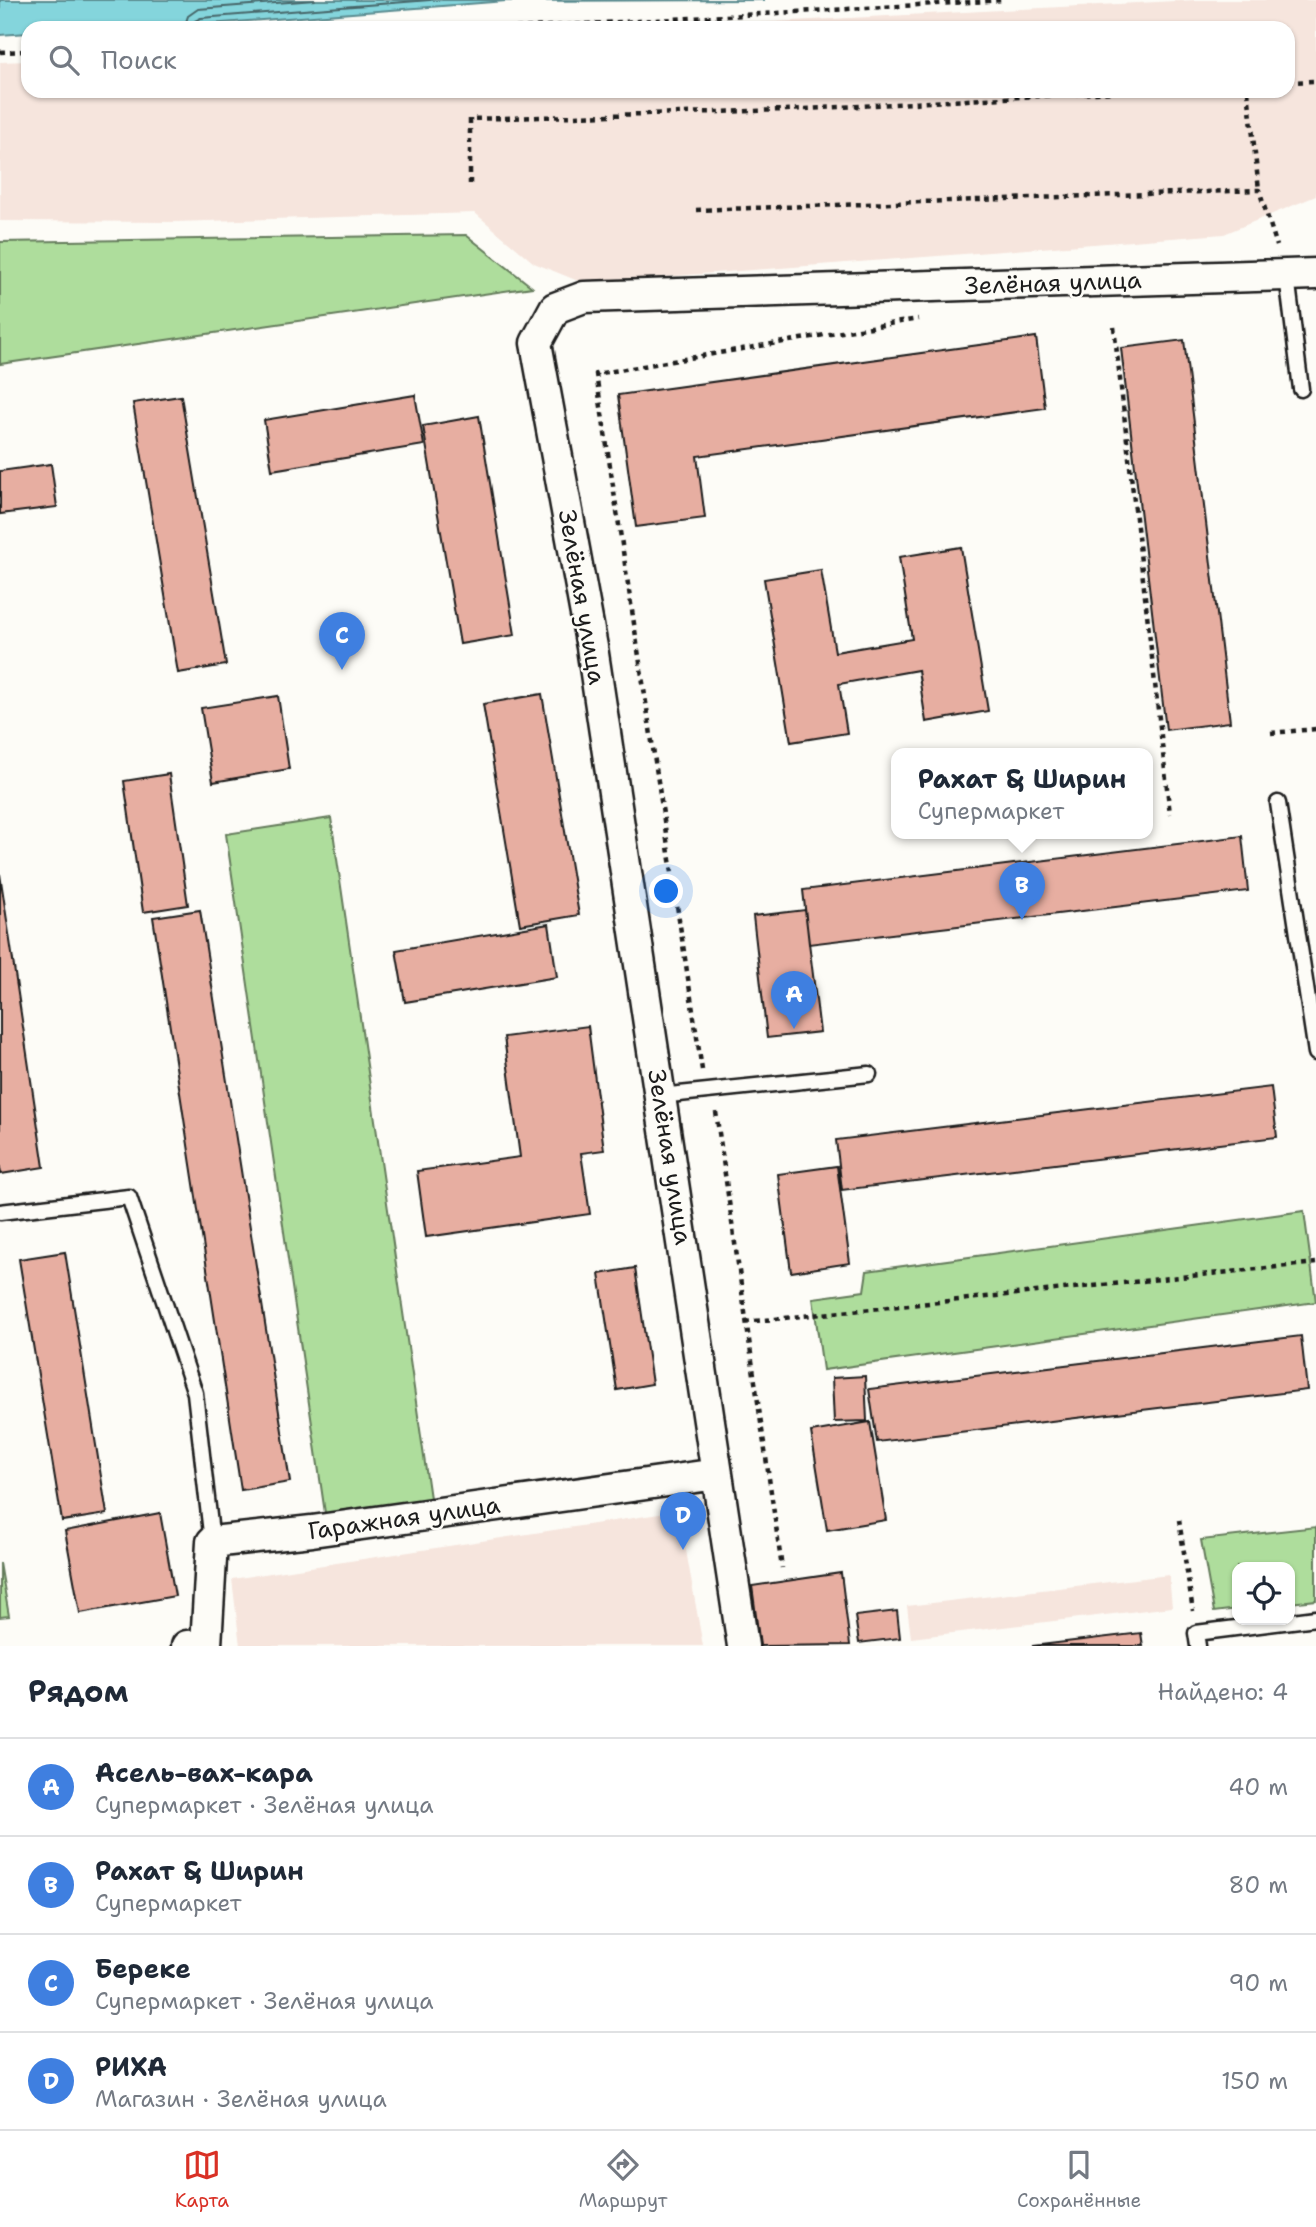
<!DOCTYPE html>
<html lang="ru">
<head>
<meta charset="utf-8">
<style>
	:root { --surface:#fff; --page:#f2f2f3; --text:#1f2937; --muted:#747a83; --line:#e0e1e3; --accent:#d93025 }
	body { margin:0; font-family:"Shantell Sans",sans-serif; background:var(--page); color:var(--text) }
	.controls { position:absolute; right:21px; bottom:21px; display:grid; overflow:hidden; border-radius:14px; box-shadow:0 2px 5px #0004 }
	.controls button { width:63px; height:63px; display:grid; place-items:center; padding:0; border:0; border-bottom:2px solid var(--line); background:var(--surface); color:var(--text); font:35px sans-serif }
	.you { position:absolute; left:667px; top:892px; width:24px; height:24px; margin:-18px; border:5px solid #fff; border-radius:50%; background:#1a73e8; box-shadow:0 0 0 10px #1a73e833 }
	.badge { display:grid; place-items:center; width:46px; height:46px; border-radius:50%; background:var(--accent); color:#fff; font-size:23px; font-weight:700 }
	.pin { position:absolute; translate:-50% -58px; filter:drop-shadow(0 2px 4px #0008) }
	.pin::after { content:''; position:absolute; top:37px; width:24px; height:21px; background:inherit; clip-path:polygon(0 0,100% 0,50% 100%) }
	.popup { position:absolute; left:891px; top:748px; width:262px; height:91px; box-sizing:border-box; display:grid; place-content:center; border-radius:14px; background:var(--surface); filter:drop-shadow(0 2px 5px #0005); font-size:23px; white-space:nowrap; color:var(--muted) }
	.popup b { font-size:26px; color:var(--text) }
	.popup::after { content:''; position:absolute; left:50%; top:100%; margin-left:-14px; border:14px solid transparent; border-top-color:var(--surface) }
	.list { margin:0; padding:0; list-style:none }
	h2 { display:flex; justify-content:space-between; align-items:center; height:91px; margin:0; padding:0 28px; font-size:30px }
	h2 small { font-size:23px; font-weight:400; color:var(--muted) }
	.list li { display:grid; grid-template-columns:46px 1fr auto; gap:21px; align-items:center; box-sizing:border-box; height:98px; padding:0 28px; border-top:2px solid var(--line) }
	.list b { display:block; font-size:26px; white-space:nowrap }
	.list p { margin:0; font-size:23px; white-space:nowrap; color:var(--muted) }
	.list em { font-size:23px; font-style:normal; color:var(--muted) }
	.icon { flex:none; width:38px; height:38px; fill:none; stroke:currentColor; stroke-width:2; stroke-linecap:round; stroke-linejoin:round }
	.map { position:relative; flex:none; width:1316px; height:1646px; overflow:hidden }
	.search { position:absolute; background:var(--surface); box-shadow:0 2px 5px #0004; left:21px; right:21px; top:21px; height:77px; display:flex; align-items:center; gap:18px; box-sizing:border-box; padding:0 24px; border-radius:21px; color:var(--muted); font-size:26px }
	.sheet { height:483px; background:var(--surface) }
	nav { display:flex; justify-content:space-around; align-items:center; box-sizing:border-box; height:98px; border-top:2px solid var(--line); background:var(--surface); font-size:19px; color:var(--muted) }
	nav a { display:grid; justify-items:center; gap:4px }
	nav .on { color:var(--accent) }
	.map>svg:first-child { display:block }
	.built { fill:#f6e5dd }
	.green { fill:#aedd9c; stroke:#657c5c; stroke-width:2 }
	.water { fill:#84d5dc; stroke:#5a8b8f; stroke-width:2 }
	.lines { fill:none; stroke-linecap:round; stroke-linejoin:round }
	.shore { stroke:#466669; stroke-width:2 }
	.building { fill:#e7aea1; stroke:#1c1c1c; stroke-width:2 }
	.service-casing { stroke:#1c1c1c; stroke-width:19 }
	.minor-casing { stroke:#1c1c1c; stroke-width:35 }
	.path { stroke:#1c1c1c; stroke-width:4.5; stroke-dasharray:5 5; stroke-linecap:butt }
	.service { stroke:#fdfcf7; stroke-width:14 }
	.minor { stroke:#fdfcf7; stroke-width:30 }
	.labels { text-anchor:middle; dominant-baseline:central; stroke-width:5; stroke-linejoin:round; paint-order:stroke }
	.street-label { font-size:24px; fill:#1c1c1c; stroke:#fdfcf7 }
</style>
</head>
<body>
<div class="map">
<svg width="1316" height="1646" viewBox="0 0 1316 1646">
	<rect width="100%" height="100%" fill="#fdfcf7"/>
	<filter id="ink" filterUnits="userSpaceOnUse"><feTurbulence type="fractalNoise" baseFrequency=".0143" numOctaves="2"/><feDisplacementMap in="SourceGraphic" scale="14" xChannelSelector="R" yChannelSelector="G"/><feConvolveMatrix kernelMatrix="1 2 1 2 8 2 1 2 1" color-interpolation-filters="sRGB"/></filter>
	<g filter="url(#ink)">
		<path class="built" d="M1195,0H1316V196L1224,234L583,283L534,263L475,213L175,222L0,221V62L28,61V91H1288V28H656Z
			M679,1511L703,1646H240L232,1579Z
			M1169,1575L1172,1607L911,1638L907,1606Z"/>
		<path class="green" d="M466,235L532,287L0,364V242Z
			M331,818L431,1505L326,1520L226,834Z
			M1304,1211L1316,1302L823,1370L813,1298L864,1291L867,1271Z
			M1316,1527V1600L1290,1603V1567H1237V1609L1214,1612L1201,1540Z
			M0,1563L9,1616L0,1617Z"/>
		<path class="water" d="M0,0H764L506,1L158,28H28V33L0,35Z"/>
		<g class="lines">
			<path class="shore" d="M184,28L188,16L198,9L315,0
				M193,28L195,21L201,18L430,0"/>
		</g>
		<path class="building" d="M1036,337L1045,408L697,456L705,518L636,527L618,395Z
			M1184,340L1230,722L1166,730L1121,348Z
			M415,395L424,445L272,470L264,420Z
			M181,396L226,665L178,673L133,403Z
			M479,416L515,635L460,644L423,426Z
			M51,464L57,507L0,514V471Z
			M961,547L988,711L926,722L918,670L839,684L847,733L791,742L764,579L821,570L835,652L912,639L899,557Z
			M542,694L579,915L520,925L483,704Z
			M278,696L289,769L213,782L201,708Z
			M169,774L188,905L143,912L124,781Z
			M1242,836L1248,891L809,944L803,890Z
			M0,874L44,1167L1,1174L0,1168Z
			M200,910L290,1482L241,1490L153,917Z
			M805,910L820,1032L767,1038L753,916Z
			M549,924L557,977L405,1002L396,950Z
			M588,1026L604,1150L581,1153L590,1214L426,1237L417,1171L520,1157L504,1037Z
			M1271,1087L1277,1137L842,1190L836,1140Z
			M837,1166L850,1263L791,1272L778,1174Z
			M65,1252L107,1514L62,1521L19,1259Z
			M635,1268L652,1384L617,1390L599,1274Z
			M1301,1336L1307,1390L877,1442L869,1389Z
			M865,1376L867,1421L834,1422L832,1378Z
			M870,1422L886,1520L827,1530L811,1432Z
			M160,1513L175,1596L80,1613L65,1531Z
			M841,1573L850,1645L760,1646L752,1586Z
			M897,1611L900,1638L859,1643L855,1616Z
			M1141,1633L1143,1646H1032Z"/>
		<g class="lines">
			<defs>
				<path id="service" d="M1287,276L1301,389
					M1278,803L1316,1053
					M660,1096L869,1074
					M0,1212L129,1197L195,1393L212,1542
					M1198,1646L1196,1633L1316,1618"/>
				<path id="minor" d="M187,1646L206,1645L212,1542L312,1531L717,1474
					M743,1646L592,647L536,343L555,308L584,297L1316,274"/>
			</defs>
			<use href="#service" class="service-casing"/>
			<use href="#minor" class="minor-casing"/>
			<path class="path" d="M516,28L1005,0
				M0,52L28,51
				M1288,82L1316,81
				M1248,91L1259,190
				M470,184V119L786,110L1130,91
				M696,210L1259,190L1277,246
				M1114,327L1170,814
				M1271,733L1316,729
				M702,1070L596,374L918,319
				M716,1112L782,1568
				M745,1322L1316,1263
				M1179,1520L1193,1611"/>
			<use href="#service" class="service"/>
			<use href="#minor" class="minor"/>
		</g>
	</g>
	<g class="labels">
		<g class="street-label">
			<text transform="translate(1053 283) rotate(-2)">Зелёная улица</text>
			<text transform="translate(582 597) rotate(80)">Зелёная улица</text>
			<text transform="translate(670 1157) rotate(81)">Зелёная улица</text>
			<text transform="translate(404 1518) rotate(-8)">Гаражная улица</text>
		</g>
	</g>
</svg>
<div class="controls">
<button><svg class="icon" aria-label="locate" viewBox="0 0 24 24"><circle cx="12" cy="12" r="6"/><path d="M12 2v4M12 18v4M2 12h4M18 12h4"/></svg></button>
</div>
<div class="you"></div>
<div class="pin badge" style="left:794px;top:1029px;background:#3f7fe0">A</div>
<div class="pin badge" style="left:1022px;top:920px;background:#3f7fe0">B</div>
<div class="popup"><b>Рахат &amp; Ширин</b>Супермаркет</div>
<div class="pin badge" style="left:342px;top:670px;background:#3f7fe0">C</div>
<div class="pin badge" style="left:683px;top:1550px;background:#3f7fe0">D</div>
<div class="search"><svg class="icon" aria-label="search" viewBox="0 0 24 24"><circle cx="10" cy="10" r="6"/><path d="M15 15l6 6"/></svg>Поиск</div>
</div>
<section class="sheet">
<h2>Рядом<small>Найдено: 4</small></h2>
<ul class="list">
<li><span class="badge" style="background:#3f7fe0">A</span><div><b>Асель-вах-кара</b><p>Супермаркет · Зелёная улица</p></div><em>40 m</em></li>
<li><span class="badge" style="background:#3f7fe0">B</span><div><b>Рахат &amp; Ширин</b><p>Супермаркет</p></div><em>80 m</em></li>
<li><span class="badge" style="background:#3f7fe0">C</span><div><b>Береке</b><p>Супермаркет · Зелёная улица</p></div><em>90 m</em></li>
<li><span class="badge" style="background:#3f7fe0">D</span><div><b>РИХА</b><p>Магазин · Зелёная улица</p></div><em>150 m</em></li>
</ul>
</section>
<nav>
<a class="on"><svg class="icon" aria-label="map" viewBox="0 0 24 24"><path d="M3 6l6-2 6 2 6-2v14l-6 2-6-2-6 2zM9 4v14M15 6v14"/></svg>Карта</a>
<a><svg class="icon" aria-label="directions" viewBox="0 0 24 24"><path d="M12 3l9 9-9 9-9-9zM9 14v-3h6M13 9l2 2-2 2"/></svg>Маршрут</a>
<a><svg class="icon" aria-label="saved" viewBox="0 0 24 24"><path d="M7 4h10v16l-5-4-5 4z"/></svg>Сохранённые</a>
</nav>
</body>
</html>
